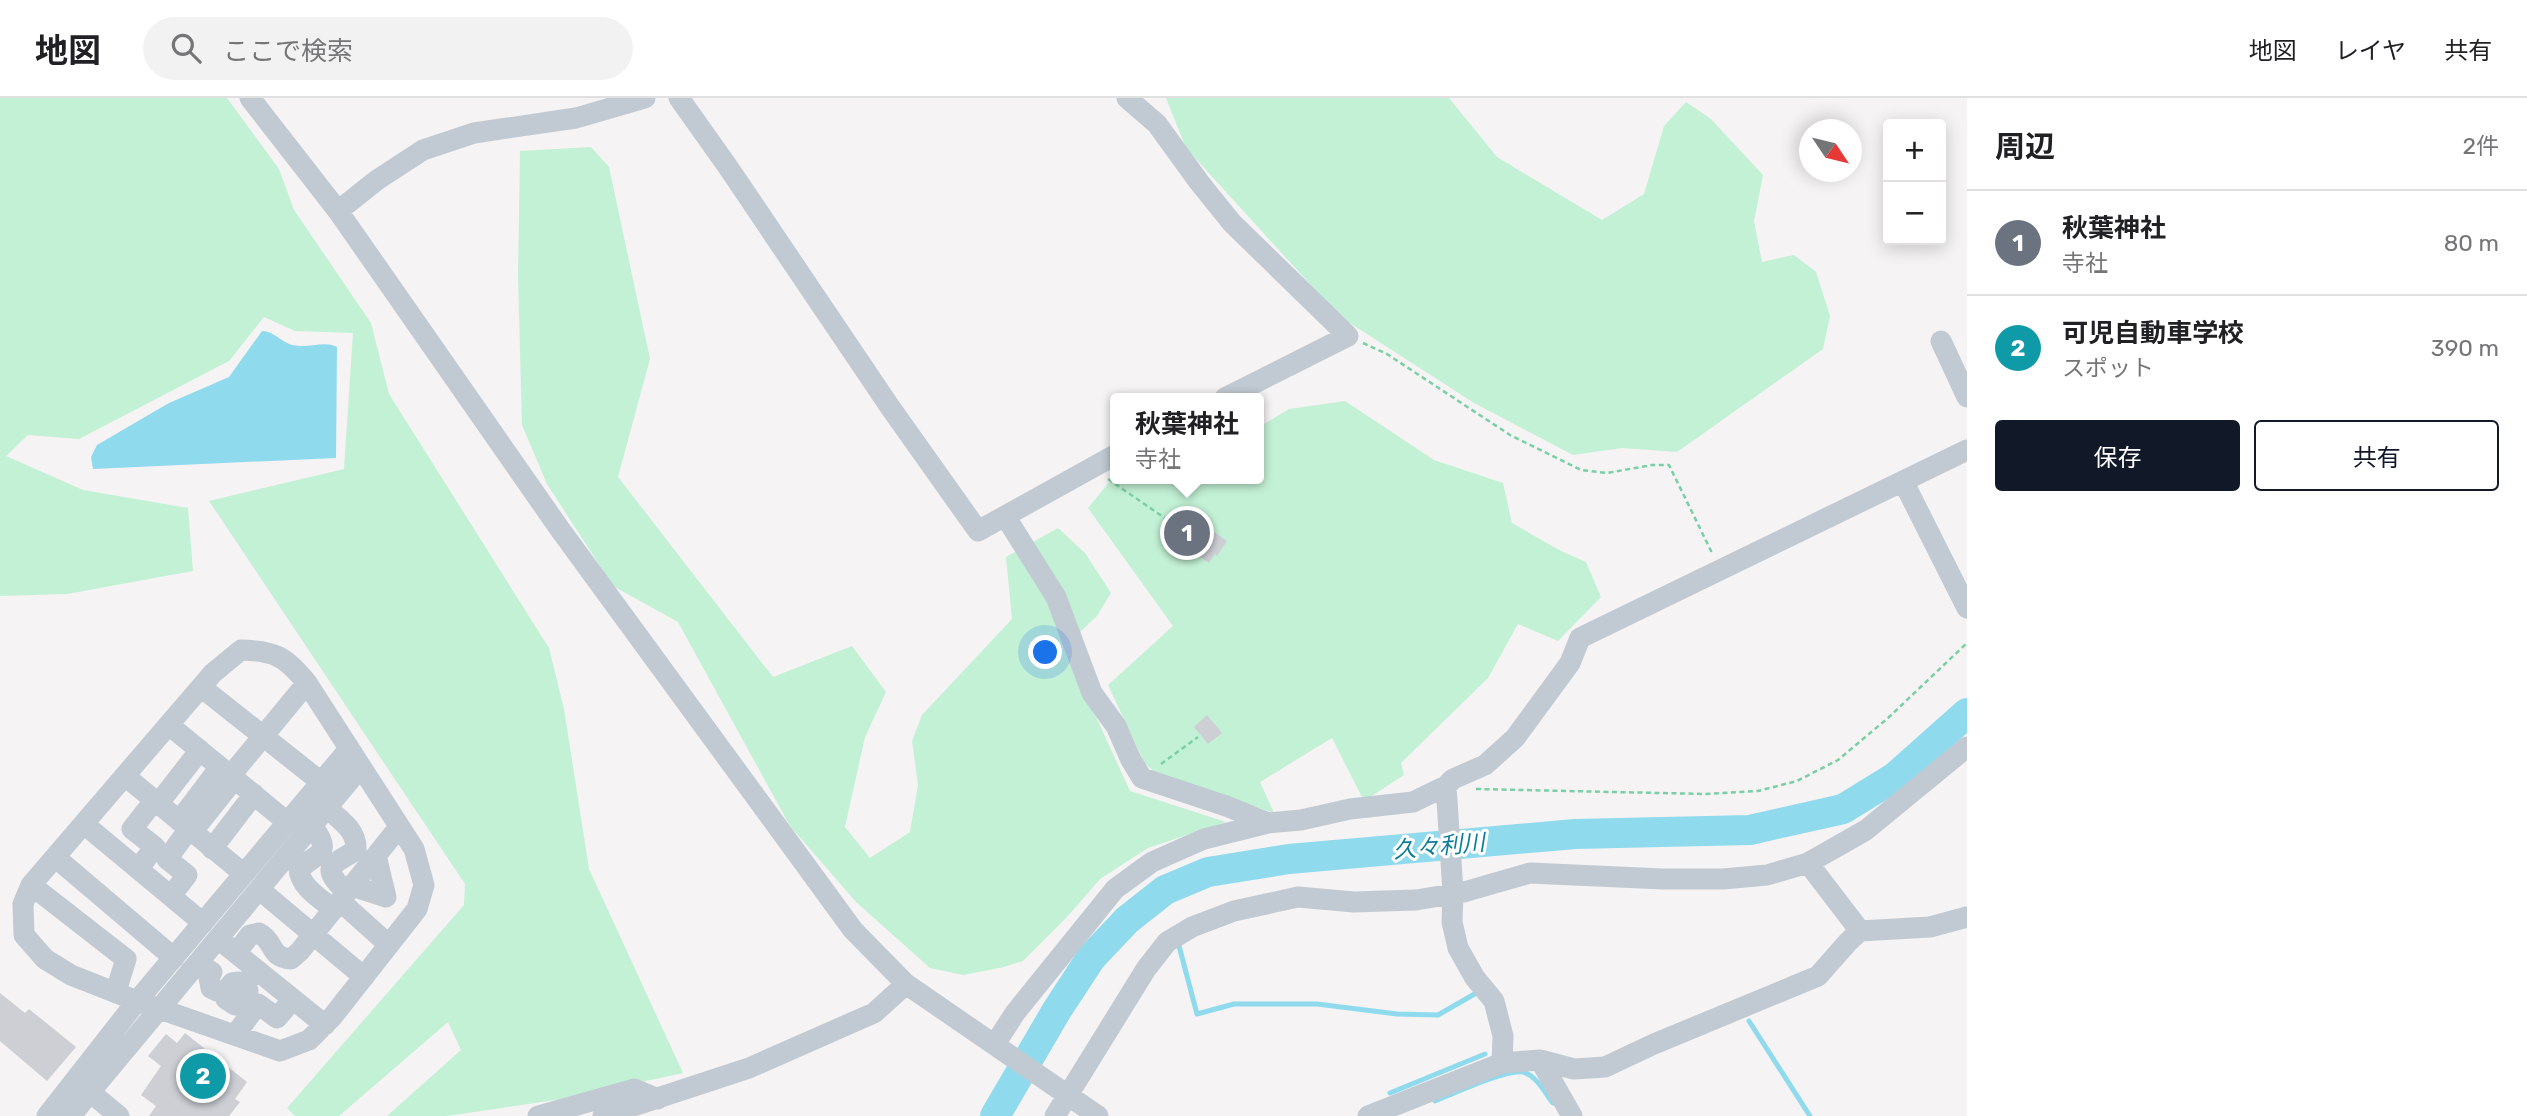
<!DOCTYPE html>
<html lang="ja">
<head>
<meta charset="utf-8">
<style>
	:root { --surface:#fff; --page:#f2f2f2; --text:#202124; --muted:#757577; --line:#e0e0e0; --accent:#111827 }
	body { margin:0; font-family:Rubik,"Noto Sans JP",sans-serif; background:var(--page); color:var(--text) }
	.controls { position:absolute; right:21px; top:21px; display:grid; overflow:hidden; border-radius:7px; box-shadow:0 4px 18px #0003 }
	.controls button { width:63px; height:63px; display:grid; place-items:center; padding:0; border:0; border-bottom:2px solid var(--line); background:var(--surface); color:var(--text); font:35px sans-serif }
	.compass { position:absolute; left:1799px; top:21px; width:63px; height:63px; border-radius:50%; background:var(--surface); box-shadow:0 4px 18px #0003; rotate:125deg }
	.you { position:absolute; left:1046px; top:555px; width:24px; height:24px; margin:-18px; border:5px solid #fff; border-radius:50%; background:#1a73e8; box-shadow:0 0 0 10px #1a73e833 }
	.badge { display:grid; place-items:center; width:46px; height:46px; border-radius:50%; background:var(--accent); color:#fff; font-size:23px; font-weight:700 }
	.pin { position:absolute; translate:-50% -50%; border:4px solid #fff; box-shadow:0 2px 7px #0006 }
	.popup { position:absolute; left:1110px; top:295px; width:154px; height:91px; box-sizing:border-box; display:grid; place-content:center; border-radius:7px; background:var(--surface); filter:drop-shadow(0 2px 5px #0005); font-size:23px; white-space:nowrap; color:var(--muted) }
	.popup b { font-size:26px; color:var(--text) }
	.popup::after { content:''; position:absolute; left:50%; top:100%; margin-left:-14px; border:14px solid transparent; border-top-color:var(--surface) }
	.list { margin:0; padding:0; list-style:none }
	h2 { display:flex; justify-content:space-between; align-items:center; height:91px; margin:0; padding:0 28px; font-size:30px }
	h2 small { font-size:23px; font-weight:400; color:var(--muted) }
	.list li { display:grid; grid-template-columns:46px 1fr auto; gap:21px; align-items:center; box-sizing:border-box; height:105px; padding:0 28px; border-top:2px solid var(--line) }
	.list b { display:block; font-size:26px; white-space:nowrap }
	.list p { margin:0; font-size:23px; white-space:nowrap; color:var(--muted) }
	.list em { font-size:23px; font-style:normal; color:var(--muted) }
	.actions { display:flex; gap:14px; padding:21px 28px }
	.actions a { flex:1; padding:16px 0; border:2px solid var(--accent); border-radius:7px; text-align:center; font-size:24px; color:var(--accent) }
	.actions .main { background:var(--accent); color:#fff }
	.icon { flex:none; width:38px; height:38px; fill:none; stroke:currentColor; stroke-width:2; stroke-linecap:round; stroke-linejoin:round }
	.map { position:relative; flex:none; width:1967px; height:1018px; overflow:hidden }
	header { display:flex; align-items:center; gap:42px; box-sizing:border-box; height:98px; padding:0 35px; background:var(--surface); border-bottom:2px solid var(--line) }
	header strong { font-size:33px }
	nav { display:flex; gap:38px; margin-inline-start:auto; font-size:24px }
	.search { width:490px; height:63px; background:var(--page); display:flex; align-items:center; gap:18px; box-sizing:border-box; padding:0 24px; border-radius:38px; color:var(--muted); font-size:26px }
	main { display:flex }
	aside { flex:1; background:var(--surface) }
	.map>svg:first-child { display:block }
	.green { fill:#c3f1d5 }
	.water { fill:#90daee }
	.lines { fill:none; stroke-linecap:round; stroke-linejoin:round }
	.stream { stroke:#90daee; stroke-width:5 }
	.river { stroke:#90daee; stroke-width:30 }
	.building { fill:#cdcfd5 }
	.path { stroke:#7ad0a6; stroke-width:2.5; stroke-dasharray:5 3.5; stroke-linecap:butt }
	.minor { stroke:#c1cad2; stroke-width:21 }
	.labels { text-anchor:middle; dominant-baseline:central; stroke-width:6; stroke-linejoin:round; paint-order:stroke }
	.water-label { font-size:23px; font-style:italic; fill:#0c7c9b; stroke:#fff }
</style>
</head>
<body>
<header>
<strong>地図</strong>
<div class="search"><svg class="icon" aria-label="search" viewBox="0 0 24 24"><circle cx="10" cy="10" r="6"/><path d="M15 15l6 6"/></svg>ここで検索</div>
<nav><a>地図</a><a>レイヤ</a><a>共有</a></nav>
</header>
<main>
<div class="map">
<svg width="1967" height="1018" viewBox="0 0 1967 1018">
	<rect width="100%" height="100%" fill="#f5f3f3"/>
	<path class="green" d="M0,0H227L279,71L294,112L371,225L389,296L549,550L564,611L589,771L683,975L562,1001L447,1018H387L461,952L448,924L339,1018H295L287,1010L464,807L465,786L209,403L344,371L353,235L295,233L264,219L229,263L79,341L28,337L6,358L83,392L188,410L193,473L67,496L0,498Z
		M1166,0H1449L1497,59L1602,122L1644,96L1664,28L1686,4L1711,21L1763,77L1754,123L1762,164L1794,157L1816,174L1830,218L1823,251L1677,354L1622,350L1573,357L1474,305L1339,218L1186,50Z
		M591,49L609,69L650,261L618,379L773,579L852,548L886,594L865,639L845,729L870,760L910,734L918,687L912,643L922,617L1012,521L1006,459L1058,430L1085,455L1111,495L1097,518L1064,549L1130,693L1226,724L1148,750L1100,781L1068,818L1023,863L1004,869L963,877L930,870L856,804L790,728L678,524L613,488L547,386L522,327L518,178L520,53Z
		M1345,303L1434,362L1503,385L1512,425L1559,452L1586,464L1601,499L1558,543L1518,526L1488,580L1401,665L1404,677L1364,703L1332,640L1260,684L1274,715L1156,676L1144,664L1108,587L1173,528L1088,410L1115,377V381H1259V329L1289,311Z"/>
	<path class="water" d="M262,233C274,233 281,244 292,247C308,251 324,242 337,249L336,360L93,371L91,359L97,347L169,305L229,279Z"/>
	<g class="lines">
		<path class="stream" d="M1178,844L1197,916L1234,906H1317L1397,916L1438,917L1478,894
			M1749,923L1810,1018
			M1390,995L1485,956
			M1435,1003C1453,996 1506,971 1523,974C1536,977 1545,995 1553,1005"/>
		<path class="river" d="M995,1018L1057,912L1091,860L1127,822L1165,792L1208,774L1289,761L1575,736L1750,732L1843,711L1895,679L1967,615"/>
	</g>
	<path class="building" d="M1189,410L1209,424L1206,428L1227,443L1217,458L1215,456L1209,465L1169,437Z
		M1207,617L1222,635L1208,646L1194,629Z
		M0,895L25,915L29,911L76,949L47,983L0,943Z
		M185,935L247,984L235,1001L240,1004L229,1018H149L156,1008L141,997L161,968L148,958L166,936L177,945Z"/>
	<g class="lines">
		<path class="path" d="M1363,245L1387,256L1510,337L1581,372L1607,375L1652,367H1669L1713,457
			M1108,381L1172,425
			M1161,666L1198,639
			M1476,691L1706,696L1758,693L1797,683L1838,662L1888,620L1967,545"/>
		<path class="minor" d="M250,0L338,113L559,430L853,832L906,886L1098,1018
			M679,0L728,69L890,309L978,433L1115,357
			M1127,0L1157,26L1199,84L1232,125L1348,238L1225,300
			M338,113L377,82L423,52L474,35L576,20L645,0
			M1941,243L1967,299
			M1903,383L1967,510
			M1005,418L1056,499L1092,595L1116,628L1131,662L1142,680L1226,708L1268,725
			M241,552C275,553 285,558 307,585L414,751L424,787L417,811L333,918L309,942L280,953L137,903L71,877L45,861L24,837L23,806L31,787L213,575Z
			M201,589L321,684
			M169,627L287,724
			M231,677L307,585
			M125,678L244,776
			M1446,688L1453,794L1452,824L1458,850L1475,880L1494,903L1503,938L1502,965
			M158,706L200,652
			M327,710C341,723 357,732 356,752C332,768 319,767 346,794
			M179,723L220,669
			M84,726L203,825
			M312,728C333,755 319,754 299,771C300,789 320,800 333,811
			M192,734L235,680
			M212,751L254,696
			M55,759L174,860
			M1808,765L1860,833
			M138,771L155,749L132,731L154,703
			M31,787L126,861L116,893
			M352,788L386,799L376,758
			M260,792L364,879
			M171,798L187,777L167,761L189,731
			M340,803L389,847
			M226,847L325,927
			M236,855L250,837L259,835C276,844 268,859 291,861L300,853L399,729
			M198,865L212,874L209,879L211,890L217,893H226
			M245,886L239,884L232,885L226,893V901L235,907H241L248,893L245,886L256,872
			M235,937L258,906L277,920L293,901
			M995,946L1015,915L1115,791L1152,764L1204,741L1268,725L1301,722L1350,711L1413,704L1446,688L1453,681L1485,667L1515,640L1570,565L1580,540L1967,352
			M1540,962L1572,1018
			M47,1018L137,903L349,651
			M71,1018L90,994
			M119,1018L90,994L360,670
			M538,1018L634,991L658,1001
			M603,1018L749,970L874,915L906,886
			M1055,1018L1146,871L1167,844L1192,829L1234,813L1298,799L1354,804L1416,802L1464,794L1530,775L1663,781H1723L1767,777L1808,765L1866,732L1967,649
			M1368,1018L1502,965L1540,962L1574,971L1605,969L1654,946L1818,878L1848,844L1860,833L1930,829L1967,819"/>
	</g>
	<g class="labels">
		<g class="water-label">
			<text transform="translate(1439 748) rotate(-5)">久々利川</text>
		</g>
	</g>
</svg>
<div class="controls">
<button>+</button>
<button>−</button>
</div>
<svg class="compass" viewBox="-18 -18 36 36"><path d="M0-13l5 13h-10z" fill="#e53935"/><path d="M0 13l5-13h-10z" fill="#757577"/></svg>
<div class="you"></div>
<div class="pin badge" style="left:1187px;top:435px;background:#6b7280">1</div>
<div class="popup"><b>秋葉神社</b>寺社</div>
<div class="pin badge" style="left:203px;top:978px;background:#0f9aa8">2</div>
</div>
<aside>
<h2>周辺<small>2件</small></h2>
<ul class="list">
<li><span class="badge" style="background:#6b7280">1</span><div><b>秋葉神社</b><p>寺社</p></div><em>80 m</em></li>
<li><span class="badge" style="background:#0f9aa8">2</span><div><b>可児自動車学校</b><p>スポット</p></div><em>390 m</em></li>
</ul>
<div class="actions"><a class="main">保存</a><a>共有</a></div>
</aside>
</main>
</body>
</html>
